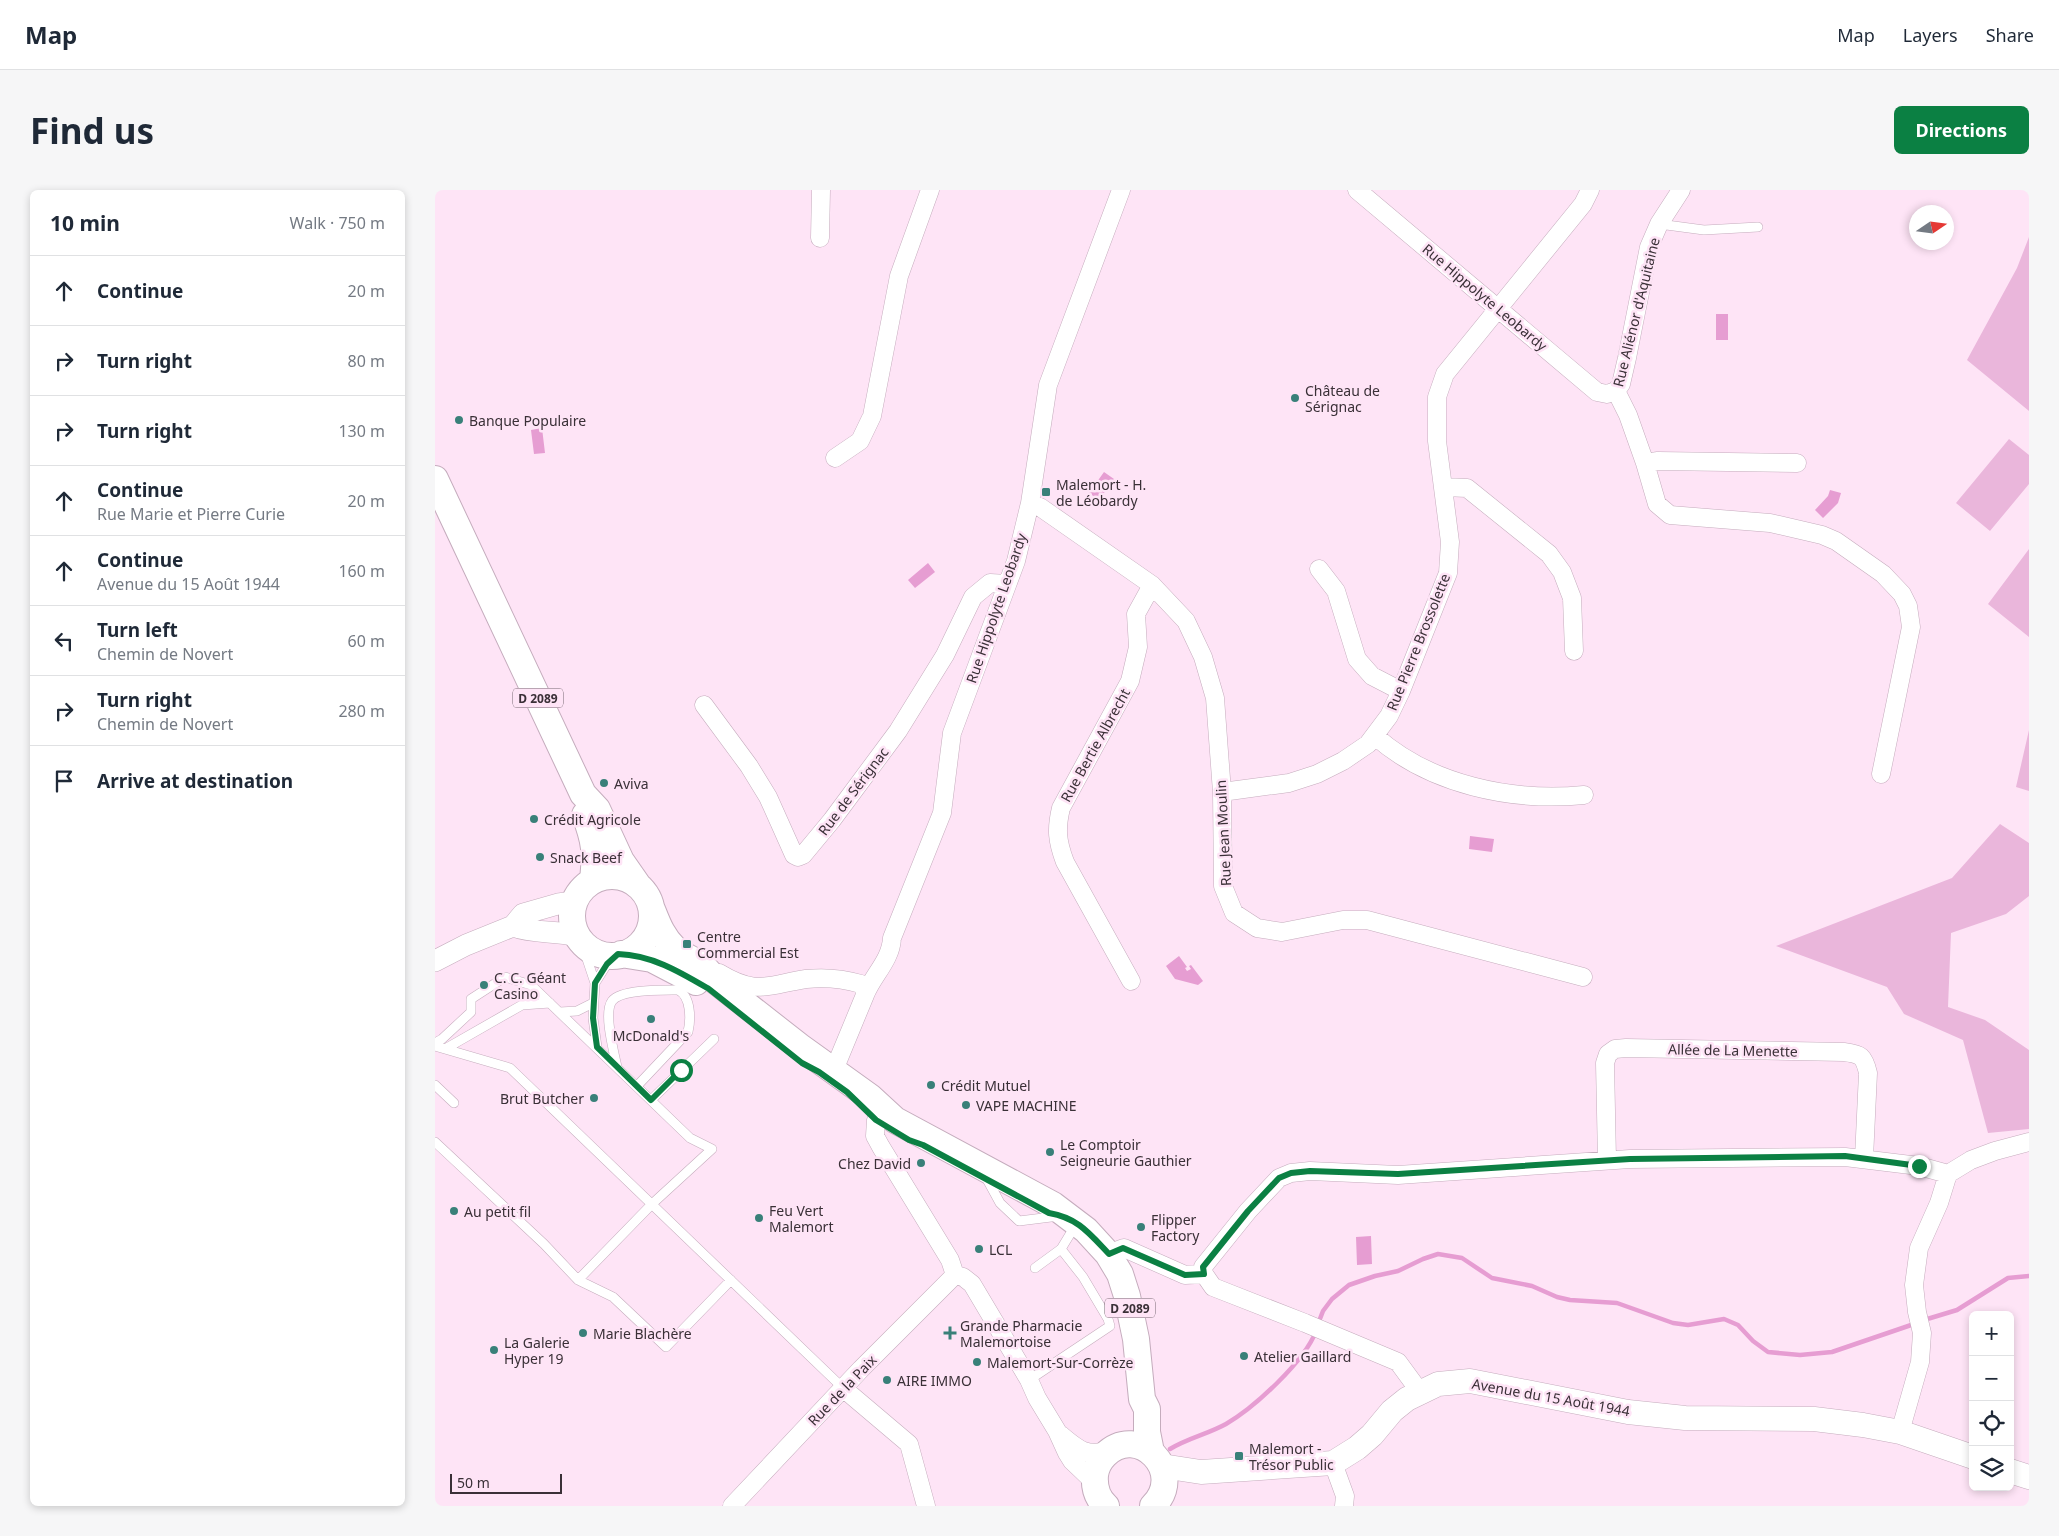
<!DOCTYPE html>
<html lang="en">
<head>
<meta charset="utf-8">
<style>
	:root { --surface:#fff; --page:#f6f6f7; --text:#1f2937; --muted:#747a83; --line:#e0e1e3; --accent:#0b8043 }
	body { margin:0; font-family:"Noto Sans",sans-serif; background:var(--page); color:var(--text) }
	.controls { position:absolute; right:15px; bottom:15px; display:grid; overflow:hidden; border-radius:8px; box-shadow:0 2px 8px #0003 }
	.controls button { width:45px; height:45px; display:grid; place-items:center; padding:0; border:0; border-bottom:1px solid var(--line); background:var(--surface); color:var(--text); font:25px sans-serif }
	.compass { position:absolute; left:1474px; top:15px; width:45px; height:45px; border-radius:50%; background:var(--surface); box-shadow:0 2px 8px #0003; rotate:77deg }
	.scale { position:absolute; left:15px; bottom:12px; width:112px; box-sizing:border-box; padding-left:5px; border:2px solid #3a3037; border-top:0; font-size:14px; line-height:18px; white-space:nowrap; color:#3a3037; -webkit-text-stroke:4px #fee4f6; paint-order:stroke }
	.stop { position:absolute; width:15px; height:15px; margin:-11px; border:4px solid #0b8043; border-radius:50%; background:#fff }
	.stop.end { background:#0b8043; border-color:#fff; box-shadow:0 1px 5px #0008 }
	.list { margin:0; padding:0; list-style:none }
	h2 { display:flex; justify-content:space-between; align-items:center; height:65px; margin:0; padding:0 20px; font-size:21px }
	h2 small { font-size:16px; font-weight:400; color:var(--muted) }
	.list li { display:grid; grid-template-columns:32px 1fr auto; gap:15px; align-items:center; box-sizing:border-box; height:70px; padding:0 20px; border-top:1px solid var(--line) }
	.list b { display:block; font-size:19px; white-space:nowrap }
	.list p { margin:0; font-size:16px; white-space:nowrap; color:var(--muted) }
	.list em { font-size:16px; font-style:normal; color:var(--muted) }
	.icon { flex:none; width:28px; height:28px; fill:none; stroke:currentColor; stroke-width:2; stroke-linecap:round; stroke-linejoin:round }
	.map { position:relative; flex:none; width:1594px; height:1316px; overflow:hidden; border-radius:8px }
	header { display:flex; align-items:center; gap:30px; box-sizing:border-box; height:70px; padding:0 25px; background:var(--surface); border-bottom:1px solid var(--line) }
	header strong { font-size:24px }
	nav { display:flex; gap:28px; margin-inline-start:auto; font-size:18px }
	.intro { display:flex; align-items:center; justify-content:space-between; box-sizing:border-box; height:120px; padding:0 30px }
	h1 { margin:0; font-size:35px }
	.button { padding:12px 22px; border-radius:8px; background:var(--accent); color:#fff; font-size:18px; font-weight:700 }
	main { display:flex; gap:30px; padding:0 30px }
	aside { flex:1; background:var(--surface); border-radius:8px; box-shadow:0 2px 8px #0003 }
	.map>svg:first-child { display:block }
	.green { fill:#eab6db }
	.water { fill:#e69dd2 }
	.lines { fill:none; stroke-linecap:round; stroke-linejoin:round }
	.stream { stroke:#e69dd2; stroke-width:4.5 }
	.service-casing { stroke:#c5acbd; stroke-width:10 }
	.minor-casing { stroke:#c5acbd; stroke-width:19 }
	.tertiary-casing { stroke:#c5acbd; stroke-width:22 }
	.secondary-casing { stroke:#c5acbd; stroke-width:25 }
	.primary-casing { stroke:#c5acbd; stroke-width:28 }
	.service { stroke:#fff; stroke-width:9 }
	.minor { stroke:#fff; stroke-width:18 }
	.tertiary { stroke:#fff; stroke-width:21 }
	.secondary { stroke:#fff; stroke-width:24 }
	.primary { stroke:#fff; stroke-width:26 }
	.route { stroke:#0b8043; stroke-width:6 }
	.poi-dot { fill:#398079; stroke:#fee4f6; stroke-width:2 }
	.labels { text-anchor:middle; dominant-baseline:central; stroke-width:5; stroke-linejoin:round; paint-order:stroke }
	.shield { fill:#fee4f6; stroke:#756670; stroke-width:1 }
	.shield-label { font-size:12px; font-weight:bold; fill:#3a3037 }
	.street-label { font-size:14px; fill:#3a3037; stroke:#fee4f6 }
	.poi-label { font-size:14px; fill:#3a3037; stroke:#fee4f6; text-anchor:start }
</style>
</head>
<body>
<header>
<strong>Map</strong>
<nav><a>Map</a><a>Layers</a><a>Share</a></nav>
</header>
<div class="intro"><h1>Find us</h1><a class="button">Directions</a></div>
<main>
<aside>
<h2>10 min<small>Walk · 750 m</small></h2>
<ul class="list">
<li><svg class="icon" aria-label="ahead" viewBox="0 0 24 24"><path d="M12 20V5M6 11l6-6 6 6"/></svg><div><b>Continue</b></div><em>20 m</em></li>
<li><svg class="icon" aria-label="right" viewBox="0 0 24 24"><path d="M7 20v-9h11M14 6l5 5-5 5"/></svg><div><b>Turn right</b></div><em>80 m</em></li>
<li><svg class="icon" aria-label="right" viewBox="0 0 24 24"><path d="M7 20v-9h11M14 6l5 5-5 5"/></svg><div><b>Turn right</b></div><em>130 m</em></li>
<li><svg class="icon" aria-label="ahead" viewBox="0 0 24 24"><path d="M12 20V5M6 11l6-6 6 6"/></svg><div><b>Continue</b><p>Rue Marie et Pierre Curie</p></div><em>20 m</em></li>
<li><svg class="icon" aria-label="ahead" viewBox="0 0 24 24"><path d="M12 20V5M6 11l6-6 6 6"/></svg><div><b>Continue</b><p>Avenue du 15 Août 1944</p></div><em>160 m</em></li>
<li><svg class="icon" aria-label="left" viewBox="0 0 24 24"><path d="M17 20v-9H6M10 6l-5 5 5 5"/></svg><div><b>Turn left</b><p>Chemin de Novert</p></div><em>60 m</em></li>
<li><svg class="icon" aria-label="right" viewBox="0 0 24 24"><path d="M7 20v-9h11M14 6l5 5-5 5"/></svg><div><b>Turn right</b><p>Chemin de Novert</p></div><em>280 m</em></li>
<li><svg class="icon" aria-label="arrive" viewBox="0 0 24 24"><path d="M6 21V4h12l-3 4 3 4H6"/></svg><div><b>Arrive at destination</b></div></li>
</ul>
</aside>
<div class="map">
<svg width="1594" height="1316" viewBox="0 0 1594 1316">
	<rect width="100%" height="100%" fill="#fee4f6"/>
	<path class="green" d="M1594,47V221L1532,170L1582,78Z
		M1574,249L1594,265V294L1555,341L1521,313Z
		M1594,359V447L1553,414Z
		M1594,540V601L1581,597Z
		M1565,634L1594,653V706L1571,724L1516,743L1513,817L1550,830L1594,860V939L1553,943L1528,850L1469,824L1452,797L1341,756L1517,688Z"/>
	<path class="water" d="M1281,124H1293V150H1281Z
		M107,238L110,263L99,264L96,240Z
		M669,282L679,289L664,310L654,303Z
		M1395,300L1406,303L1403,313L1388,328L1380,320L1393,306Z
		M493,373L500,382L480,398L473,390Z
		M1035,646L1059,649L1057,662L1034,659Z
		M744,766L752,777L750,778L752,781L756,779L754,776L756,775L768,791L763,795L740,789L731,776Z
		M936,1046L937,1074L922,1075L921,1047Z"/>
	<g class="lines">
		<path class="stream" d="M1489,1130L1522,1120L1573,1088L1594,1086
			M883,1134L888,1121L897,1109L914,1095L940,1086L963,1081L988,1069L1003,1064L1027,1068L1057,1088L1097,1096L1122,1107L1135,1110L1182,1113L1238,1133L1253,1135L1289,1129L1303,1135L1318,1151L1333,1162L1365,1165L1397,1162L1482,1133
			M735,1259C753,1248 773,1244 791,1234C819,1218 870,1171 881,1141"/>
		<defs>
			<path id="service" d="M1224,34L1269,40L1323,37
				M147,754L160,793L158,828L162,857
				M160,793L172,774L183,764
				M125,822L142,821L158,813
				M0,853L7,849L36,822V809L70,787L96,795L255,948L277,959L217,1014L143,1090
				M0,856L75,878L409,1199
				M10,859L87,815L115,813
				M182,877C179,862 168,823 177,811C186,799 229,800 243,800C256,806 256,829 253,842L202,896
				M0,895L19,913
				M216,910L279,849
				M0,952L109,1054L143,1090L178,1107L231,1157L296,1090
				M553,991L565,1013L584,1031L624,1026
				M600,1078L626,1059
				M594,1190L675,1136L673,1129L648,1087L626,1059L640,1036"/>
			<path id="minor" d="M922,0L1162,202L1172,204L1181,201
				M385,48L386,0
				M1181,201L1193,225L1210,273L1223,271L1362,273
				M1181,201L1186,194L1192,168L1214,57L1224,34L1246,0
				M400,268L425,251L437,226L464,86L495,0
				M1210,273L1222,314L1235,325L1335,333L1387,345L1401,351L1448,384L1467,404L1473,416L1476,437L1446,584
				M1009,297L1032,298L1114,364L1127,382L1137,408L1139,461
				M595,313L605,317L717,395L751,431L768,467L780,508L787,602L788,696L799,723L822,738L847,742L908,730H932L1148,787
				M884,379L901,401L922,469L937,486L966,501
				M269,515L314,576L333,607L359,665L363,667L368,665L397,630L463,541L510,465L538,407L555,393L572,394
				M940,546C995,595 1077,612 1149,605
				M787,602L854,593L882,584L908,571L933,554L954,526L966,501L1013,383L1015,352L1002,251V207L1010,184L1148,14L1155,0
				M284,783C322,806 332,795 371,789C389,787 409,789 426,794L429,798L430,805L399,880
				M696,791L630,672C622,651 621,639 626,618L695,491L703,457L701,424L717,395
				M430,805C438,785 456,770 457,748L507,623L517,543L581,371L595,313L613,195L686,0
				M441,930L440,946L446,957L515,1070L520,1085
				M1172,970L1170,873L1173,864L1180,859L1191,858L1409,862C1426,864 1429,866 1433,883L1429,968
				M673,1064L689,1058L750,1085L769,1084
				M769,1084L768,1077L813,1021L844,988L856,983L875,981L963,985L1195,969L1410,967L1484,976L1513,984
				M769,1084L778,1097L870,1133L963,1172L985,1202
				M520,1085L528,1087L537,1094L594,1190L602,1208L622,1241L632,1263L637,1271L659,1292
				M409,1199L474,1254L491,1316
				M1465,1242L1485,1172L1487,1143L1482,1122L1479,1095L1484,1058L1504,1013L1513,984L1536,970L1560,961L1594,952
				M626,1245C644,1260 650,1266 674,1261
				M898,1273L910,1306L909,1316
				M297,1316L426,1179L520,1085"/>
			<path id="tertiary" d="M78,736C99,744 120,740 142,746
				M0,771L31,755L78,736L88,724L123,714L139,712"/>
			<path id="secondary" d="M727,1276L766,1282L898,1273L922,1258L937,1245L957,1221L972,1209L1003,1194L1035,1191L1193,1222L1250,1228L1379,1229L1428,1235L1465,1242L1538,1267
				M1575,1281L1594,1287"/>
			<path id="primary" d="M0,289L148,604L162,619L186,671L202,694
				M150,625C160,652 161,662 158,690
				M137 726a40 40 0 1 1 80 0a40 40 0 1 1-80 0Z
				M216,717C222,732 227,747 240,759C251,769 271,773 277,788L364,856L435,907L460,930L618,1015L651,1040L673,1064L685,1084L692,1106L701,1149L707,1209L712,1219V1242L716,1262
				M186,764L217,769L261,792
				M671,1316C662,1308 659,1297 660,1285C661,1277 665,1270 670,1265C703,1232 752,1282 718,1316"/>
		</defs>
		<use href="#service" class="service-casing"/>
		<use href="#minor" class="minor-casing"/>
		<use href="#tertiary" class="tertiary-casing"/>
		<use href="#secondary" class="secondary-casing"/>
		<use href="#primary" class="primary-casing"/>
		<use href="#service" class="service"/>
		<use href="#minor" class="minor"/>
		<use href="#tertiary" class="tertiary"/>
		<use href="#secondary" class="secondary"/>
		<use href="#primary" class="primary"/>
	</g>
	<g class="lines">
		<path class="route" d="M246,880L216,910L162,857L158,828L160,793L172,774L183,764C217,765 245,782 274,799L367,873L384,882L412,902L441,930L474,950L488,955L614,1023C643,1028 654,1043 674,1064L688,1058L750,1085L769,1084L768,1077L813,1021L844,988L856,983L875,981L963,984L1195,969L1410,966L1484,976"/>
	</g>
	<g class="poi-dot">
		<circle cx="860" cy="208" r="5"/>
		<circle cx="24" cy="230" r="5"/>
		<rect x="606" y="297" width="10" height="10" rx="2.5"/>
		<circle cx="169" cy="593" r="5"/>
		<circle cx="99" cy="629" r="5"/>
		<circle cx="105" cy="667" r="5"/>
		<rect x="247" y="749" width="10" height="10" rx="2.5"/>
		<circle cx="49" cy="795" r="5"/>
		<circle cx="216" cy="829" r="5"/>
		<circle cx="496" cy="895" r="5"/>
		<circle cx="159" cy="908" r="5"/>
		<circle cx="531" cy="915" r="5"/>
		<circle cx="615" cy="962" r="5"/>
		<circle cx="486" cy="973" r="5"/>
		<circle cx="19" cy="1021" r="5"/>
		<circle cx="324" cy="1028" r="5"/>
		<circle cx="706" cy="1037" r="5"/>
		<circle cx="544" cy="1059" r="5"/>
		<circle cx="148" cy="1143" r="5"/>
		<path d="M512.5 1135.5h5v5h5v5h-5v5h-5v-5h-5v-5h5z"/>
		<circle cx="59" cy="1160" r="5"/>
		<circle cx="809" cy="1166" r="5"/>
		<circle cx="542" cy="1172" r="5"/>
		<circle cx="452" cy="1190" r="5"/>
		<rect x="799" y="1261" width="10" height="10" rx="2.5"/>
	</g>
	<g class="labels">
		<g class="shield">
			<rect x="78" y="498.5" width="50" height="19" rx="4"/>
			<rect x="670" y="1108.5" width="50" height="19" rx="4"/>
		</g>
		<g class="shield-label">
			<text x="103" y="508">D 2089</text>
			<text x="695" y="1118">D 2089</text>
		</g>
		<g class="street-label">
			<text transform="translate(1050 107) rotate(40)">Rue Hippolyte Leobardy</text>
			<text transform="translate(1201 122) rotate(-76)">Rue Aliénor d'Aquitaine</text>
			<text transform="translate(561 418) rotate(-71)">Rue Hippolyte Leobardy</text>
			<text transform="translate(983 452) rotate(-68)">Rue Pierre Brossolette</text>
			<text transform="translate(660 555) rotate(-61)">Rue Bertie Albrecht</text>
			<text transform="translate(418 601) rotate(-53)">Rue de Sérignac</text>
			<text transform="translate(788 643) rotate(-93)">Rue Jean Moulin</text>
			<text transform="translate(1298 860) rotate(1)">Allée de La Menette</text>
			<text transform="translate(407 1200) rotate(-46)">Rue de la Paix</text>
			<text transform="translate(1116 1207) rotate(10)">Avenue du 15 Août 1944</text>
		</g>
		<g class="poi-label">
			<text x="870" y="200">Château de<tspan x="870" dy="16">Sérignac</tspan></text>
			<text x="34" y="230">Banque Populaire</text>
			<text x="621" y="294">Malemort - H.<tspan x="621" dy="16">de Léobardy</tspan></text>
			<text x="179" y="593">Aviva</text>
			<text x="109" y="629">Crédit Agricole</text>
			<text x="115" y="667">Snack Beef</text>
			<text x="262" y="746">Centre<tspan x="262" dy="16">Commercial Est</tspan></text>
			<text x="59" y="787">C. C. Géant<tspan x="59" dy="16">Casino</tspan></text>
			<text x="216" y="845" text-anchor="middle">McDonald's</text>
			<text x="506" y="895">Crédit Mutuel</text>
			<text x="149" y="908" text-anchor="end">Brut Butcher</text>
			<text x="541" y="915">VAPE MACHINE</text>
			<text x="625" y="954">Le Comptoir<tspan x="625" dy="16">Seigneurie Gauthier</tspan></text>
			<text x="476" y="973" text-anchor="end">Chez David</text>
			<text x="334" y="1020">Feu Vert<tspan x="334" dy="16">Malemort</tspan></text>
			<text x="29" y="1021">Au petit fil</text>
			<text x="716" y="1029">Flipper<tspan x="716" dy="16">Factory</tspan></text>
			<text x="554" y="1059">LCL</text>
			<text x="525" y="1135">Grande Pharmacie<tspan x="525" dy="16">Malemortoise</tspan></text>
			<text x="158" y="1143">Marie Blachère</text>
			<text x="69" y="1152">La Galerie<tspan x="69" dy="16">Hyper 19</tspan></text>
			<text x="819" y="1166">Atelier Gaillard</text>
			<text x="552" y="1172">Malemort-Sur-Corrèze</text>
			<text x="462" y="1190">AIRE IMMO</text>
			<text x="814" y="1258">Malemort -<tspan x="814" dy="16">Trésor Public</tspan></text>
		</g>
	</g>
</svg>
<div class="controls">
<button>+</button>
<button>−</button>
<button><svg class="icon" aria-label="locate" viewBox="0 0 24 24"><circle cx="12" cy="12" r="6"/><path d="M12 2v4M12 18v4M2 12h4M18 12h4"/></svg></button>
<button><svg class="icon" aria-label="layers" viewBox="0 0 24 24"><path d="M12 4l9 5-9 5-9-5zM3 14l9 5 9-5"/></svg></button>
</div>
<svg class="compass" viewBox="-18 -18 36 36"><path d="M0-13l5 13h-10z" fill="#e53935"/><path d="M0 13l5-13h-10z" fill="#747a83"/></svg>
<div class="scale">50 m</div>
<div class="stop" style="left:246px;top:880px"></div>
<div class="stop end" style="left:1484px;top:976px"></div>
</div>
</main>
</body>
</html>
